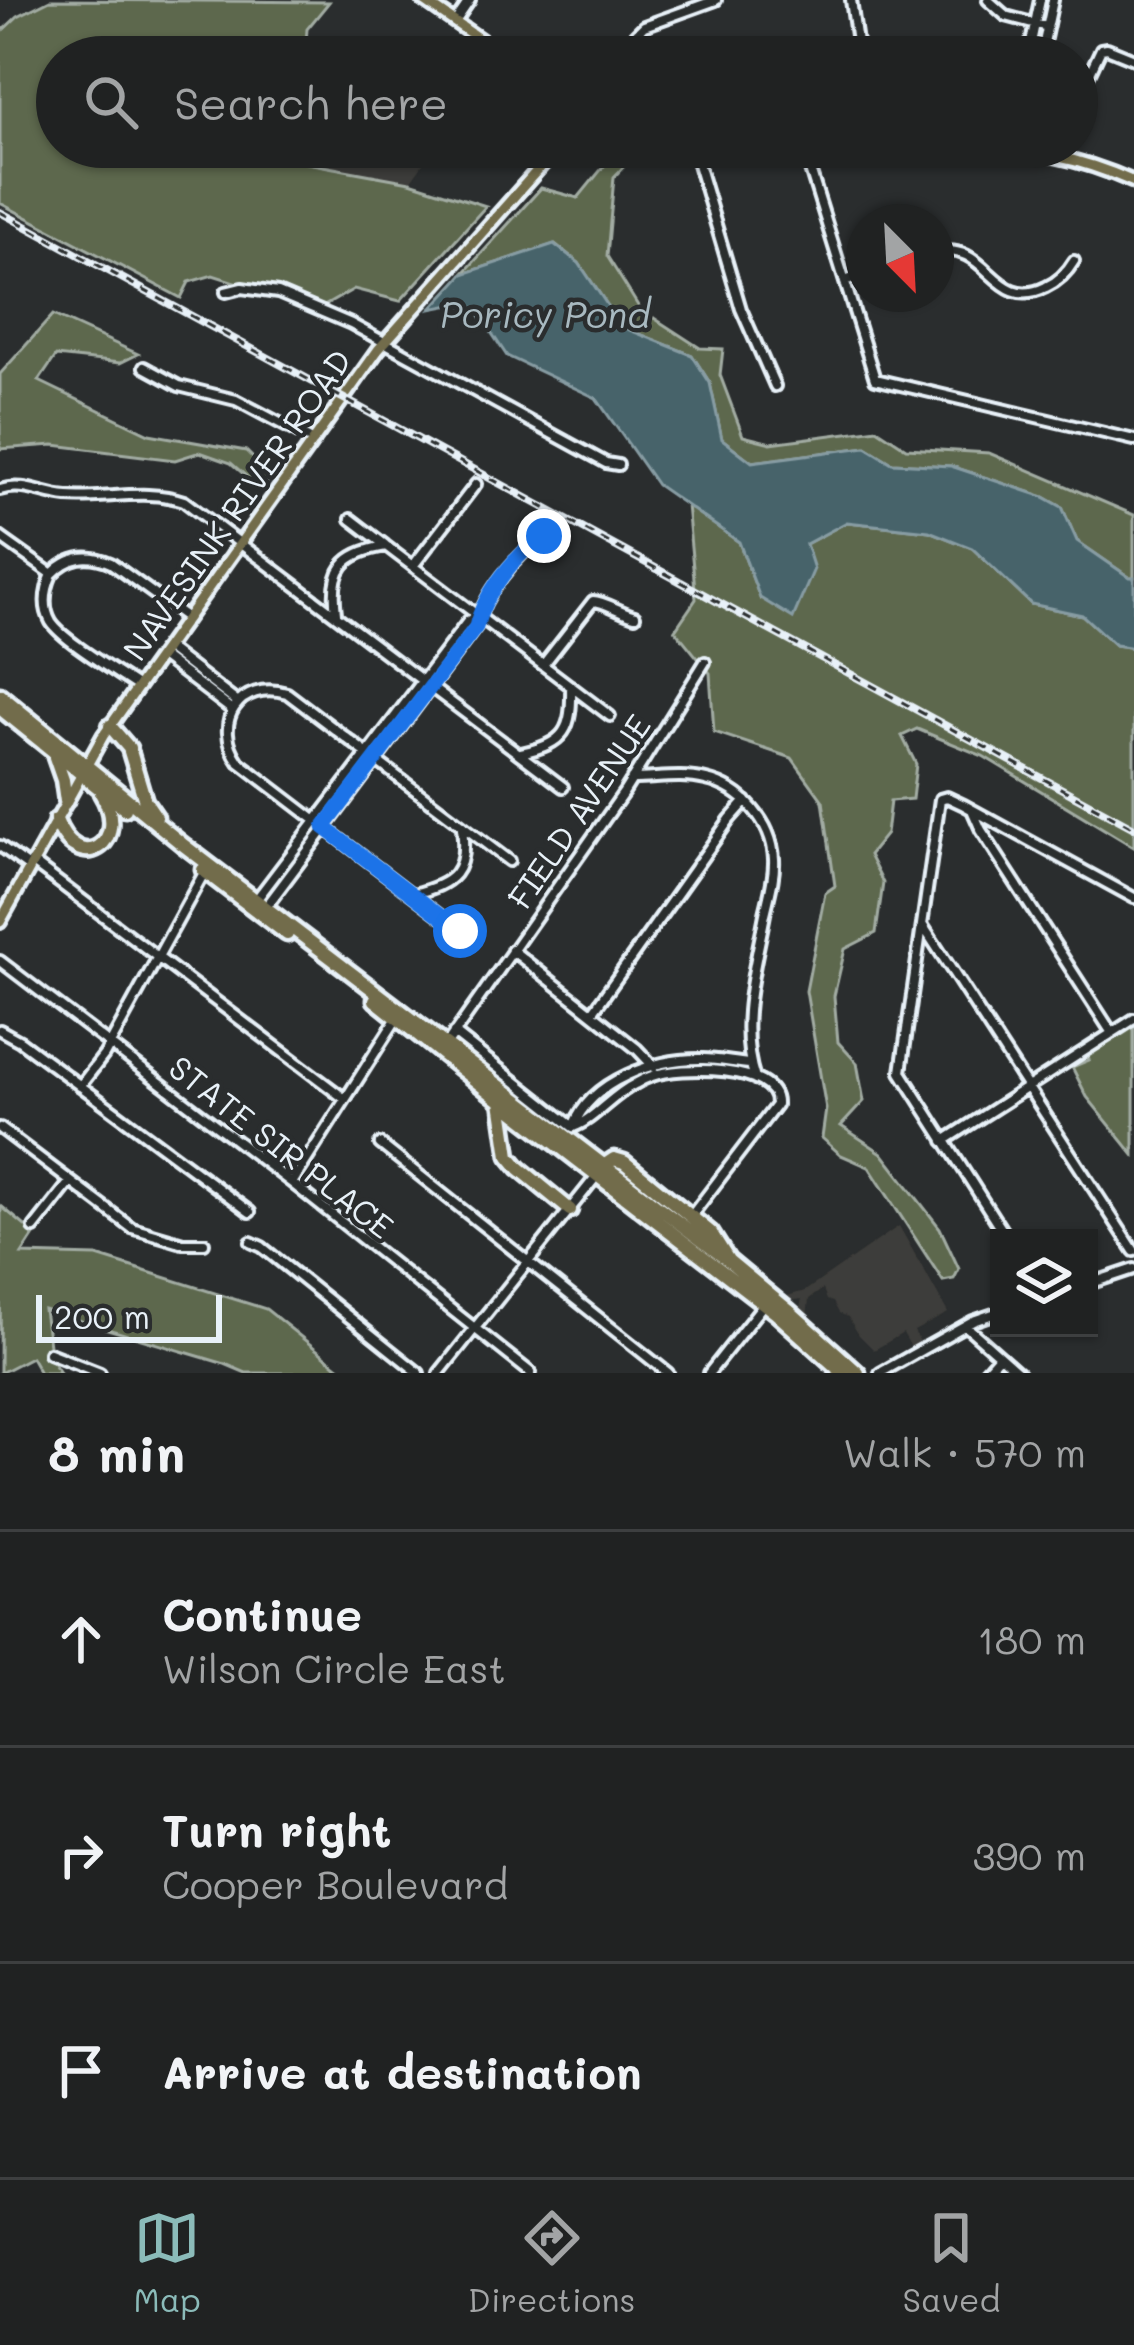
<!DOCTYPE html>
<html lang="en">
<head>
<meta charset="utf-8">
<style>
	:root { --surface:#202222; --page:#282a2a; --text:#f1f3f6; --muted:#a2a4a5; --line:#3d3f40; --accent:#8bbbb9 }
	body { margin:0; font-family:Mali,sans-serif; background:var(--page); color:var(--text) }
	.controls { position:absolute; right:36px; bottom:36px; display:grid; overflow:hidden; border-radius:0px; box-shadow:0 3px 9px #0004 }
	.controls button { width:108px; height:108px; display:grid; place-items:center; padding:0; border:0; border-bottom:3px solid var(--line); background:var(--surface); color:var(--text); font:60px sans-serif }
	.compass { position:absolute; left:846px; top:204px; width:108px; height:108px; border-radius:50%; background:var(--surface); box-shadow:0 3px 9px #0004; rotate:156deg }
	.scale { position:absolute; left:36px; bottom:30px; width:186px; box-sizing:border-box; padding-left:12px; border:6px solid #e8f1f8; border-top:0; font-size:33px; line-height:42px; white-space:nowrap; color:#e8f1f8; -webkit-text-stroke:9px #2a2d2e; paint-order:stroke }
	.stop { position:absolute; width:36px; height:36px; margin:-27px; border:9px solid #1a73e8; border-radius:50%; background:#fff }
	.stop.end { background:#1a73e8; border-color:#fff; box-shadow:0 3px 12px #0008 }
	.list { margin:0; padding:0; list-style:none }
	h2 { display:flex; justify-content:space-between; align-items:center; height:156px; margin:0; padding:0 48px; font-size:51px }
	h2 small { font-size:39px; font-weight:400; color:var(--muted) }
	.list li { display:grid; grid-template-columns:78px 1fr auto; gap:36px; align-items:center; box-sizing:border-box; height:216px; padding:0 48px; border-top:3px solid var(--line) }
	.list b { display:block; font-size:45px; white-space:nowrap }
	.list p { margin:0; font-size:39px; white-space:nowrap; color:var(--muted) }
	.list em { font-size:39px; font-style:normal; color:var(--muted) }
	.icon { flex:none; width:66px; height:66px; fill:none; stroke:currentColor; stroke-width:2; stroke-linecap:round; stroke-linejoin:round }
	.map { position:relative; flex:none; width:1134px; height:1373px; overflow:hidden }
	.search { position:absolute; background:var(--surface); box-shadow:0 3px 9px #0004; left:36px; right:36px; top:36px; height:132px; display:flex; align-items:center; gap:30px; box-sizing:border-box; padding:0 42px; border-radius:66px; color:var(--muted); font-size:45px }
	.sheet { height:804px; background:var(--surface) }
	nav { display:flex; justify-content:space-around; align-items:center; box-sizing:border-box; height:168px; border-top:3px solid var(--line); background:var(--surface); font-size:33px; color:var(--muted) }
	nav a { display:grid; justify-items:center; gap:6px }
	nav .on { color:var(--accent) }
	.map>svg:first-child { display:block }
	.built { fill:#3e3d3a }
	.green { fill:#5d674e; stroke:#a2aca3; stroke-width:3 }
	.water { fill:#47646b; stroke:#879ca3; stroke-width:3 }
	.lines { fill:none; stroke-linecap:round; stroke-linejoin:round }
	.minor-casing { stroke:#e8f1f8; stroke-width:16 }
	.major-casing { stroke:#e8f1f8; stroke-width:18 }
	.highway-casing { stroke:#e8f1f8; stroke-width:21 }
	.minor { stroke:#2a2d2e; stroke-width:8 }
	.major { stroke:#726c4b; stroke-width:9 }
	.highway { stroke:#726c4b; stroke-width:12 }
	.rail-casing { stroke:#e8f1f8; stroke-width:8 }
	.rail { stroke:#2a2d2e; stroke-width:3; stroke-dasharray:9; stroke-linecap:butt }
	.route { stroke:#1a73e8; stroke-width:15 }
	.labels { text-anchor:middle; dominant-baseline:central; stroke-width:9; stroke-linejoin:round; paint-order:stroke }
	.street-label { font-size:33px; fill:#e8f1f8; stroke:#2a2d2e }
	.water-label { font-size:36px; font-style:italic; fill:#a8b9c0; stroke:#2a2d2e }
</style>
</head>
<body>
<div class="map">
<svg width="1134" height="1373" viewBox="0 0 1134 1373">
	<rect width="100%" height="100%" fill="#2a2d2e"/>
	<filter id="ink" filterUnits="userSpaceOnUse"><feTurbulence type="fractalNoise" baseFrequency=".00833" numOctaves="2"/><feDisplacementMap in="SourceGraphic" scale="24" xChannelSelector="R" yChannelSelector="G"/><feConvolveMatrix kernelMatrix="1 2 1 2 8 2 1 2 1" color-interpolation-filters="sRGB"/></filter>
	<g filter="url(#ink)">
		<path class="built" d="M306,42L327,57H197Z
			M278,147H435L410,182L296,161Z
			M899,1226L948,1313L914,1331L921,1345L912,1349L903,1333L874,1350L859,1335L848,1317L839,1313L833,1302L827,1300L823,1289L809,1299L807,1317L799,1312L802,1299L788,1301L787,1296L805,1291Z"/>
		<path class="green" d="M50,0L329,2L307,29L306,42L197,57H57V147H278L296,161L410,182L486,206L400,301L354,289L319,309L213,275L189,282L181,298L0,203V33L18,16Z
			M616,147H642L614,177L607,256L640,309L700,348L723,349L720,375L743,436L771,443L877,429L906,448L989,453L1134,515V577H1129L1077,541L1062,507L1044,497L951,466L892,463L866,447L752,462L722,439L710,383L692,355L622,327L579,263L555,244L463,274L541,188L578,198L613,155Z
			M53,315L138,354L120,363L56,356L39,381L149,434L246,451L271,476L262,490L231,463L200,452L175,460L54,445L0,449V374Z
			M687,505L739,542L760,598L806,544L847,522L929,531L972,548L1031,604L1082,615L1115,645L1134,648V847L983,756L917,729L902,736L916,764L912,799L890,801L886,834L869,855L883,883L876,933L845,949L834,996L838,1042L857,1063L864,1101L841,1126L882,1153L940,1228L959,1269L954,1279L943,1281L869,1167L841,1155L822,1138L826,1109L806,991L825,893L835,886L823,801L792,758L714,732L710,673L675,630L696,599Z
			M1134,1019V1155L1087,1097L1072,1067L1089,1060L1084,1051Z
			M1,1206L35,1234L22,1254L97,1256L266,1309L346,1373H246L225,1364L44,1310L51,1359L60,1373H40L31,1357L0,1373Z"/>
		<path class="water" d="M554,244L579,263L622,327L692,355L710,383L722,439L752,462L866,447L892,463L951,466L1044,497L1062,507L1077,541L1129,577H1134V648L1115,645L1082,615L1031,604L972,548L929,531L847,522L806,544L814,569L793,618L760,598L739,542L657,485L596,398L507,356L475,308L456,304L431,309L463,274Z"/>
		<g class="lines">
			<defs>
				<path id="minor" d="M851,0L859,57
					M988,0L1006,16L1047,27
					M455,22L470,0
					M623,57L633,37L644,26L716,0
					M1028,57L1040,0
					M1041,57L1053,0
					M1077,100L1101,49L1107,48L1134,59
					M693,147L741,309L775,386
					M803,147L875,379L1134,440
					M936,253C988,239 994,313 1046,287C1059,281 1067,273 1074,261
					M845,281L864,274
					M226,292L242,288L278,293L351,324L606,463L618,465
					M144,367L179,386L236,400L314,441
					M0,490C23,482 43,495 67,497C105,500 147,488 184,501L563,787
					M351,519L385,545
					M0,537L52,574
					M413,566L476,484
					M52,574C69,556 88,553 111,563L187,618
					M52,574C45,590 42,606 51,622C62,640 118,673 138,687
					M336,613C330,569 343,553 386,546L610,716
					M167,648L238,703
					M161,656L232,710
					M543,665L593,601C604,601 622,613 635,616
					M521,753C566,743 572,730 571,686
					M632,779C657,779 681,774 706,780C742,788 772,822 774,859C775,877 769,896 765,914C755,968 737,1025 755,1079
					M973,812L981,830L1112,1033
					M0,846L29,867
					M32,862L345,1099
					M413,894C454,884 468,872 462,828
					M256,900L468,621L478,615
					M266,907L476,627C484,594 515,555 545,536
					M923,926L1134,1251
					M460,931L239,762C211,723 239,679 287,693L509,861
					M512,950L637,1049L654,1067
					M0,961L292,1183L531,1373
					M592,1013L730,819L746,801
					M0,1030L20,1041L250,1212
					M454,1033L573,1127
					M447,1044L624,792L705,662
					M80,1086L104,1055L205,871
					M573,1127C594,1120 612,1095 635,1084C640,1081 646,1078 652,1076C679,1066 778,1064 776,1105L692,1215
					M573,1127C591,1080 656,1058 703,1059C719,1059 735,1063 750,1064
					M0,1128L132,1228L183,1243H204
					M944,1141L1134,1019
					M380,1144L668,1373
					M292,1183L397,1018
					M34,1228L70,1182
					M1007,1238L901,1072L940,799L947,797L964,805L1134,898
					M251,1242L262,1247L419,1373
					M1089,1284L1134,1269
					M966,1326L1019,1373
					M49,1353L100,1373
					M439,1373L599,1173
					M709,1373L763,1305
					M880,1373L973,1321L999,1312
					M984,1373L999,1356"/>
				<path id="major" d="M423,0L505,57
					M970,147C1036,151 1073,155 1134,182
					M0,922L103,736L378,350L558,147"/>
				<path id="highway" d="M0,695L182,844L729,1261L788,1310L858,1373
					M0,708L125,809
					M110,726L129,748L145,801L156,817
					M55,757L63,780L66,801
					M56,820C78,878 132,843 101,793
					M203,870L287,934
					M375,1000L501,1101L776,1313L843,1373
					M501,1101L509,1156L519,1168L570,1210
					M602,1167L614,1159L624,1162L711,1233L728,1260"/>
			</defs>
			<use href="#minor" class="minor-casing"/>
			<use href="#major" class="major-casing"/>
			<use href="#highway" class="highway-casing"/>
			<use href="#minor" class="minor"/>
			<use href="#major" class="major"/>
			<use href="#highway" class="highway"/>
			<defs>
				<path id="rail" d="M0,212L1134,828"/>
			</defs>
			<use href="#rail" class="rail-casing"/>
			<use href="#rail" class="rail"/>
		</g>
	</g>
	<g class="lines" filter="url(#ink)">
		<path class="route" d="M460,931L324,827L476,627C484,594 515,554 544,536"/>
	</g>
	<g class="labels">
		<g class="street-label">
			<text transform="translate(236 504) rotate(-55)">NAVESINK RIVER ROAD</text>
			<text transform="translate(578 811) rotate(-56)">FIELD AVENUE</text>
			<text transform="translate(282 1146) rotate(38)">STATE SIR PLACE</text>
		</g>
		<g class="water-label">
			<text x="545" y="313">Poricy Pond</text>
		</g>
	</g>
</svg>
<div class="controls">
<button><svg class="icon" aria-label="layers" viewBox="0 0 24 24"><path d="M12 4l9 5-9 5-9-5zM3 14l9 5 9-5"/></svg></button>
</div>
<svg class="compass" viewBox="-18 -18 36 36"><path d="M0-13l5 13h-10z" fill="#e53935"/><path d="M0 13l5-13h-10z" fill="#a2a4a5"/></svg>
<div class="scale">200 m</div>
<div class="stop" style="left:460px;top:931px"></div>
<div class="stop end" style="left:544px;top:536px"></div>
<div class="search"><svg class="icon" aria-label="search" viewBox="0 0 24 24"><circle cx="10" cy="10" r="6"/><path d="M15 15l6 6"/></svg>Search here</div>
</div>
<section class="sheet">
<h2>8 min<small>Walk · 570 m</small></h2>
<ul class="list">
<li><svg class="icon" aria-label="ahead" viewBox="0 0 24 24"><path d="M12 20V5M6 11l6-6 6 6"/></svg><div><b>Continue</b><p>Wilson Circle East</p></div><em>180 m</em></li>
<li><svg class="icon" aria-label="right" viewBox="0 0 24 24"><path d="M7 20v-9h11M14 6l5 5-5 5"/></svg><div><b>Turn right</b><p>Cooper Boulevard</p></div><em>390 m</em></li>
<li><svg class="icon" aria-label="arrive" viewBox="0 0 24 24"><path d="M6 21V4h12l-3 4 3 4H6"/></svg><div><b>Arrive at destination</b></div></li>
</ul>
</section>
<nav>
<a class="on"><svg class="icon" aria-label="map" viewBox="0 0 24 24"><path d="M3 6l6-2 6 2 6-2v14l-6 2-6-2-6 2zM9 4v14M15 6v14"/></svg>Map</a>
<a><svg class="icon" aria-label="directions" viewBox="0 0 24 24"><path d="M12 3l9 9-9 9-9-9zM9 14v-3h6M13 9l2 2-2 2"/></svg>Directions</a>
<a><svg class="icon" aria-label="saved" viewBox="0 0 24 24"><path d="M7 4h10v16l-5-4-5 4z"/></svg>Saved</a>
</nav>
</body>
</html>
